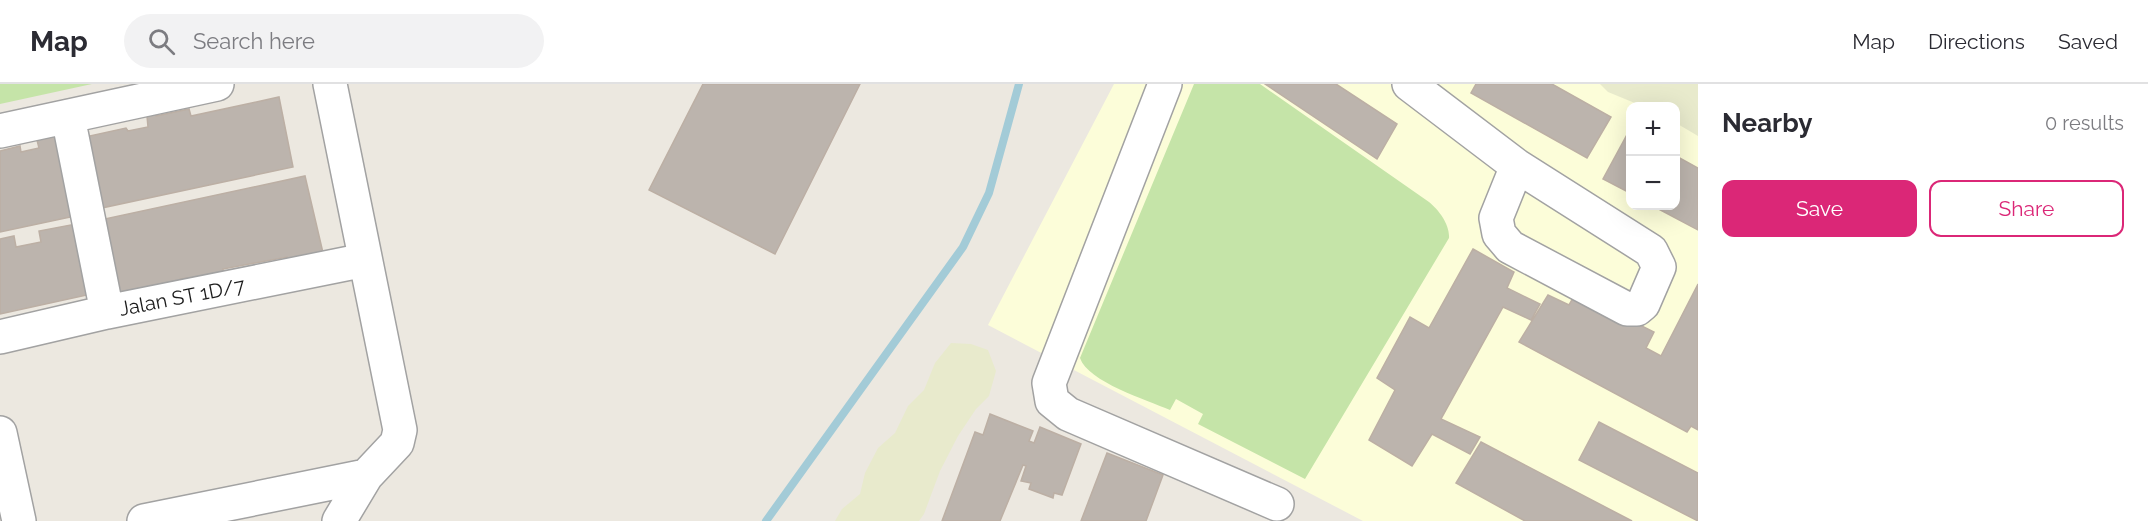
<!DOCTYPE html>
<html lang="en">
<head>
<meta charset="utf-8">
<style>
	:root { --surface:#fff; --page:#f2f2f3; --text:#2b2b33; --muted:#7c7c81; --line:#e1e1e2; --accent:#db2777 }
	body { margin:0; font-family:Raleway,sans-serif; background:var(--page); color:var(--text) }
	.controls { position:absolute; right:18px; top:18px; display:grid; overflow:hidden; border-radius:12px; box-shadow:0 6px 24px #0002 }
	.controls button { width:54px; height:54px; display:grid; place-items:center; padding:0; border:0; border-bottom:2px solid var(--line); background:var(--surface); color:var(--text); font:30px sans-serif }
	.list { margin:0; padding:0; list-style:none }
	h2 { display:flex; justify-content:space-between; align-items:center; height:78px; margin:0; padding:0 24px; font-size:26px }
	h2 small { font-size:20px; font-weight:400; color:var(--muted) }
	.actions { display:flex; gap:12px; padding:18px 24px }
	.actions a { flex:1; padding:14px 0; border:2px solid var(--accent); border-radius:12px; text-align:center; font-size:21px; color:var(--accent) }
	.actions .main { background:var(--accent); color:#fff }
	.icon { flex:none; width:33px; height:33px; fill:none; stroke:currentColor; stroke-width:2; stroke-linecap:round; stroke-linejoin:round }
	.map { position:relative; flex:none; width:1698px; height:437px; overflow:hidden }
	header { display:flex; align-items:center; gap:36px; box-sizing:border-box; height:84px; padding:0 30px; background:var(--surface); border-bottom:2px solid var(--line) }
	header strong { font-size:28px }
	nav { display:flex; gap:33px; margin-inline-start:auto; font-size:21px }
	.search { width:420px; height:54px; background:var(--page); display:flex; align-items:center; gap:15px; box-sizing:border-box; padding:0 21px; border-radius:33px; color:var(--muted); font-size:22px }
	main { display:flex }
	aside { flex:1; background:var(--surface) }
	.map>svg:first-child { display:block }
	.education { fill:#fcfdd9; fill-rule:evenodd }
	.farmland { fill:#e8eacc }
	.grass { fill:#c5e4a8 }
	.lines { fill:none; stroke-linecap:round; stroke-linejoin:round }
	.stream { stroke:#a3cbd7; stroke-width:8 }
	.building { fill:#bcb4ad; stroke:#bcafa4; stroke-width:1.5 }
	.minor-casing { stroke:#a2a2a2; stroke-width:36 }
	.minor { stroke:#fff; stroke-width:33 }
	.labels { text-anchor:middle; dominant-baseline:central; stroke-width:5; stroke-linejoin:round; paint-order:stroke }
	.street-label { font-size:20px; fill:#1b1b1b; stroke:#fff }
</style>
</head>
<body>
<header>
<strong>Map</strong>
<div class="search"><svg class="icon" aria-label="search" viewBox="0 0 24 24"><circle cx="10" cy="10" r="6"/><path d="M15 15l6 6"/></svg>Search here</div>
<nav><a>Map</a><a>Directions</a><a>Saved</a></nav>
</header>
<main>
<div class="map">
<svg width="1698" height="437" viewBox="0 0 1698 437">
	<rect width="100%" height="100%" fill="#ece8e0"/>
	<path class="education" d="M1114,0H1698V437H1363L988,241ZM1630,22H1676V122H1630Z"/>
	<path class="farmland" d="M1600,0H1698V52L1676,39V22H1642L1608,8Z
		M951,259L971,260L988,266L996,287L989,312L976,325L958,352L940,387L924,430L919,437H835L842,425L860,410L865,389L878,364L895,349L908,322L924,306L935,279Z"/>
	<path class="grass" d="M0,0H92L0,20Z
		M1194,0H1260L1429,118C1439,126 1450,141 1449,154L1305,395L1198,340L1203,330L1176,315L1170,326C1147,316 1088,298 1080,274Z"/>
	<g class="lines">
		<path class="stream" d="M766,437L963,163L989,109L1019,0"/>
	</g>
	<path class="building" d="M703,0H860L775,170L649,106Z
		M1265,0H1336L1397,40L1377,75Z
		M1476,0H1552L1611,33L1587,74L1471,9Z
		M279,13L293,83L97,125L85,53L126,44L128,47L148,43L147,32L156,29V32L189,25L191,32Z
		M1629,47L1630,48V109L1603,95Z
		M61,51L80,131L0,148V67L20,62L21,68L39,64L37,56Z
		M1676,72L1698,84V146L1653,122H1676Z
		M305,92L324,173L289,181L287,173L223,185L224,190L197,195L196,193L180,195L181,203L116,214L100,136Z
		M81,139L96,209L0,230V155L14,152L16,163L41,158L39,147Z
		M1473,165L1514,188L1507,204L1540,220L1531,236L1503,223L1441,335L1480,353L1470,370L1432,350L1412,382L1369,356L1395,306L1377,294L1410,233L1429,244Z
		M1698,200V346L1691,342L1687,348L1519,258L1548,211L1569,221L1576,209L1654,248L1646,264L1661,272Z
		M990,330L1033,347L1029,357L1034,359L1040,343L1081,360L1062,411L1054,409L1053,414L1029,405L1031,399L1021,397L1026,382L1023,381L1000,437H942L975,348L983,351Z
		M1599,338L1698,389V437L1579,376Z
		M1481,358L1632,437H1525L1456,399Z
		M1107,369L1163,391L1146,437H1081Z"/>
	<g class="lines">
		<defs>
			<path id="minor" d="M330,0L400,346L397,359L366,392L339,437
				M1165,0L1049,299L1052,317L1068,330L1277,420
				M1409,0L1517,82L1651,167L1659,183L1643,220L1637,225H1627L1510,163L1499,150L1496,134L1517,82
				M68,33L107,228
				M0,47L217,0
				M0,253L107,228L365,176
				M0,349L19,437
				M144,437L366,392"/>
		</defs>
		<use href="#minor" class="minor-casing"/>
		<use href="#minor" class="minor"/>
	</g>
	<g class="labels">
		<g class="street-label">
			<text transform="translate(182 213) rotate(-11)">Jalan ST 1D/7</text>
		</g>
	</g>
</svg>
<div class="controls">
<button>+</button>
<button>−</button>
</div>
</div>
<aside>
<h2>Nearby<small>0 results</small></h2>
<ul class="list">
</ul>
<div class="actions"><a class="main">Save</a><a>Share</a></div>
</aside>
</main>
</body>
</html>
